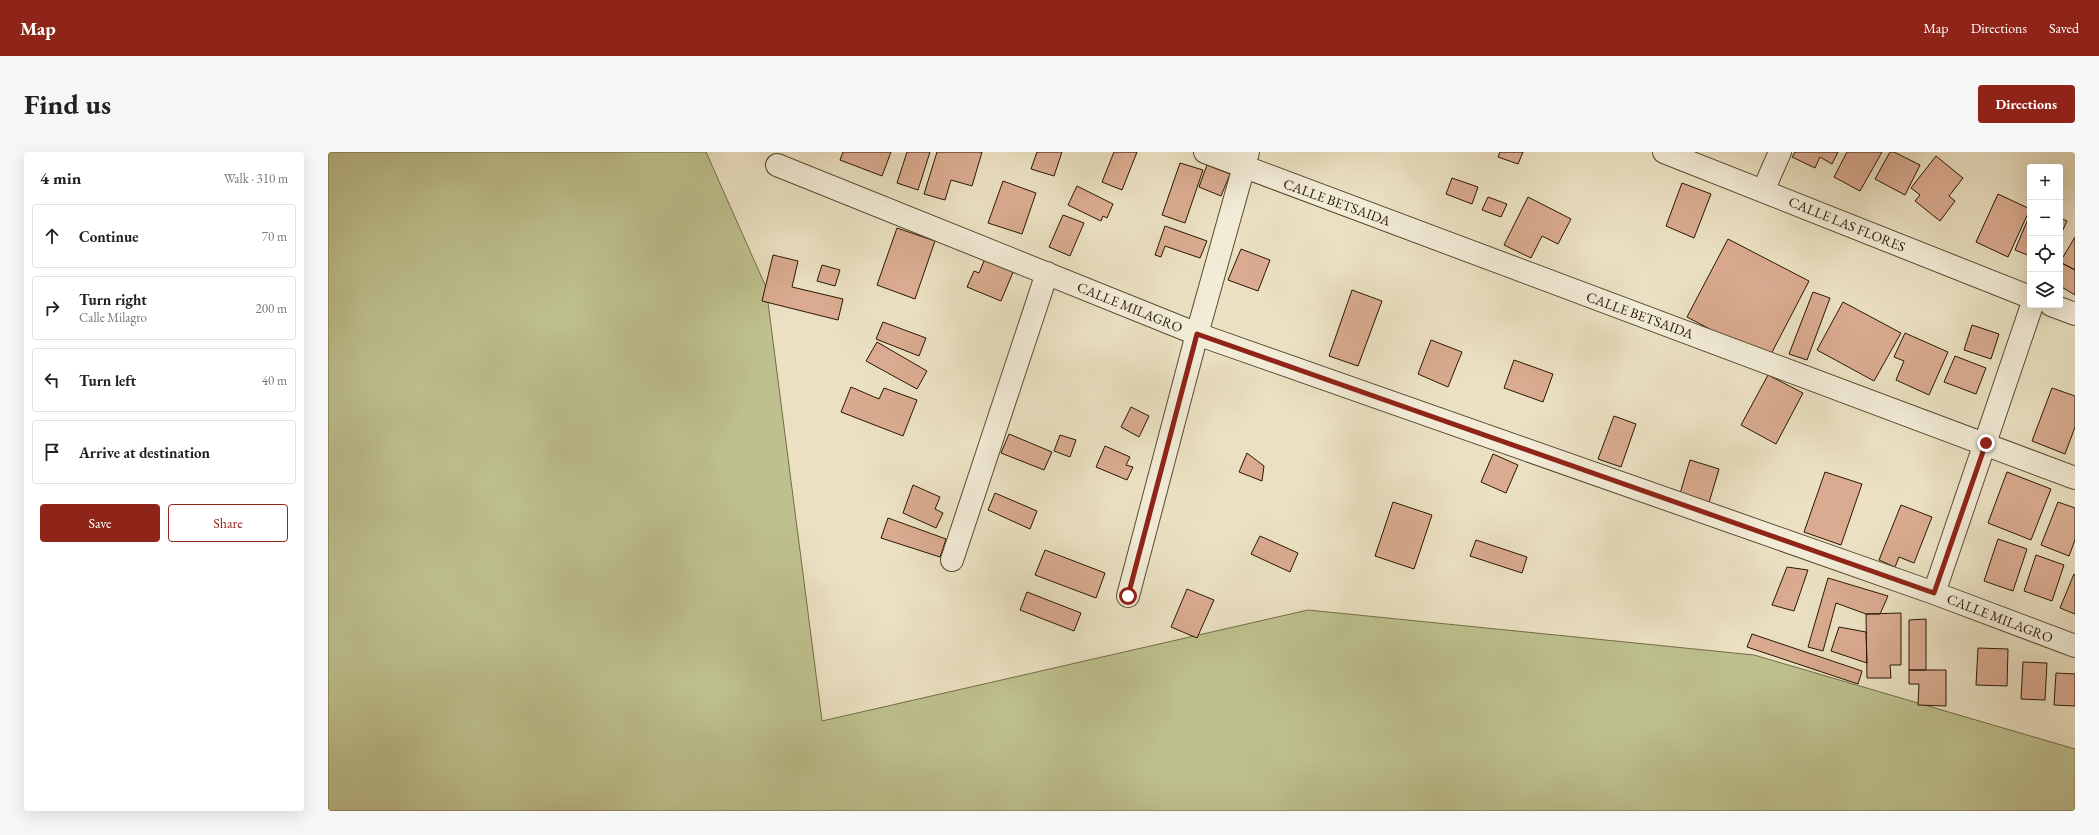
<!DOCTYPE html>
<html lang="en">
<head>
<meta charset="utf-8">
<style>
	:root { --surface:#fff; --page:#f6f6f6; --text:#222; --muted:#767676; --line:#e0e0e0; --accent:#8f2418 }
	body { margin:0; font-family:"EB Garamond",serif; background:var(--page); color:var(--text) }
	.controls { position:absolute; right:12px; top:12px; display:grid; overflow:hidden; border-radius:4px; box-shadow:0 4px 16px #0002 }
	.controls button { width:36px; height:36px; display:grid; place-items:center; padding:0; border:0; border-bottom:1px solid var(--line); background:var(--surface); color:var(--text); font:20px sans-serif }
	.stop { position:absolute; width:12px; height:12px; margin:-9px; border:3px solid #8f2418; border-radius:50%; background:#fff }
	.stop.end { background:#8f2418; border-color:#fff; box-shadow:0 1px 4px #0008 }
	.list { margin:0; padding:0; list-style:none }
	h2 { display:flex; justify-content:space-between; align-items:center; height:52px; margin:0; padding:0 16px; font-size:17px }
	h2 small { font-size:13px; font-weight:400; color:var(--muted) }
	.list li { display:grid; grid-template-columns:26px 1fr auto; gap:12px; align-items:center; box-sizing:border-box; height:64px; margin:0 8px 8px; padding:0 8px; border:1px solid var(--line); border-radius:4px }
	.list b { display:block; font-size:15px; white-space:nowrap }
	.list p { margin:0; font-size:13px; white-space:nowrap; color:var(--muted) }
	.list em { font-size:13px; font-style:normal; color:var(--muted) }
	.actions { display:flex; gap:8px; padding:12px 16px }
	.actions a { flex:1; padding:9px 0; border:1px solid var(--accent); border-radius:4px; text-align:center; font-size:14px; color:var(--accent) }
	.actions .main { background:var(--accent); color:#fff }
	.icon { flex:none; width:22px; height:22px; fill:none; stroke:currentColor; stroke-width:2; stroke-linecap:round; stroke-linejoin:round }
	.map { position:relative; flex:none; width:1747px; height:659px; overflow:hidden; border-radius:4px }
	header { display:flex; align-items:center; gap:24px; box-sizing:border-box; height:56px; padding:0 20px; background:var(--accent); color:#fff }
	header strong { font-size:19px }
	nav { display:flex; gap:22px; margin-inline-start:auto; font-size:14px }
	.intro { display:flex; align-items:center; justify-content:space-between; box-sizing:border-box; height:96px; padding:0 24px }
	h1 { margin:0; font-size:28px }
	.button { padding:10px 18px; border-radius:4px; background:var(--accent); color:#fff; font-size:14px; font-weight:700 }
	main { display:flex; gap:24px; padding:0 24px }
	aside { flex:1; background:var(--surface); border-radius:4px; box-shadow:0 4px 16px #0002 }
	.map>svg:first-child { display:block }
	.green { fill:#bec18e; stroke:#736c48 }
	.building { fill:#daab90; stroke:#281701 }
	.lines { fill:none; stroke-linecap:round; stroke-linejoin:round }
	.minor-casing { stroke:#594a31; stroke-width:24 }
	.minor { stroke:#f2ecd7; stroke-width:22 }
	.route { stroke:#8f2418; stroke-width:5 }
	.labels { text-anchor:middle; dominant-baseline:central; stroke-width:4; stroke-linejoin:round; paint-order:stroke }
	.street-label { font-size:14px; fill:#281701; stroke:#f2ecd7 }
</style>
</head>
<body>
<header>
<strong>Map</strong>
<nav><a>Map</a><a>Directions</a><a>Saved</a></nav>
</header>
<div class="intro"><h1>Find us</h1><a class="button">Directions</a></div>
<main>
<aside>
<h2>4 min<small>Walk · 310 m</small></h2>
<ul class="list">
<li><svg class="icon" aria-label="ahead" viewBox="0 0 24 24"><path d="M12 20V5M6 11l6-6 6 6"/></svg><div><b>Continue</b></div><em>70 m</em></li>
<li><svg class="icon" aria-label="right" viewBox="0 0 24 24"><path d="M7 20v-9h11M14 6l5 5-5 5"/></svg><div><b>Turn right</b><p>Calle Milagro</p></div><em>200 m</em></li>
<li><svg class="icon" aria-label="left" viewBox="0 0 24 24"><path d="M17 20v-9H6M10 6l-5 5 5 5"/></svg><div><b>Turn left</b></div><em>40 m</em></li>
<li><svg class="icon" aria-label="arrive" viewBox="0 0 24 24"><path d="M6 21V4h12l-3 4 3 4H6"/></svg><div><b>Arrive at destination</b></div></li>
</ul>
<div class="actions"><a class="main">Save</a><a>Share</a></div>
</aside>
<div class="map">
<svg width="1747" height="659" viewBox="0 0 1747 659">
	<rect width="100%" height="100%" fill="#ebe1c2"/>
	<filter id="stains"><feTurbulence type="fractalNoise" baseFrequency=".005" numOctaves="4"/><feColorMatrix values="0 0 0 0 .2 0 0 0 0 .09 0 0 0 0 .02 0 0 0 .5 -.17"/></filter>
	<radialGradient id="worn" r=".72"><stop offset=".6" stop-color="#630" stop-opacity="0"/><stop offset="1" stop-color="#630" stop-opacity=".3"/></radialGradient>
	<path class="green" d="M0,0H378L438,135L494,569L980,458L1426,503L1747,597V659H0Z"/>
	<path class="building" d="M515,0H563L554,24L512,8Z
		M579,0H602L590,38L569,31Z
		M609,0H654L644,34L623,28L617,48L596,42Z
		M709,0H734L726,24L703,17Z
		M786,0H809L794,38L774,30Z
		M1172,0H1195L1190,12L1170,5Z
		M1467,0H1510L1504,12L1492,5L1487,16L1464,5Z
		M1519,0H1554L1532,39L1506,25Z
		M1562,0H1566L1592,13L1577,43L1547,27Z
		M1608,4L1635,26L1621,44L1627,49L1612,69L1587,49L1592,43L1583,36Z
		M852,11L875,18L857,71L834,63Z
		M879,13L902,22L893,44L871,35Z
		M1124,26L1150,35L1144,52L1118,42Z
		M675,29L708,41L694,82L660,71Z
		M1354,31L1383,42L1366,86L1338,74Z
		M749,34L785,52L779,66L775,64L773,69L740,53Z
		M1670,42L1702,57L1680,105L1648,90Z
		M1160,45L1179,52L1173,65L1154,58Z
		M1200,45L1243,67L1230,92L1214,84L1203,106L1176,93Z
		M1702,62V104L1687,98Z
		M735,63L756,71L742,104L721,95Z
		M1732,66L1739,69L1732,84Z
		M837,74L879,89L872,106L837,94L833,105L827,103Z
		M569,76L607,89L587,147L549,133Z
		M1747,85V118L1732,110Z
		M1400,87L1481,129L1440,208L1359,165Z
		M913,97L942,108L930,139L900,128Z
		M659,102L688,113L673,149L639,135L646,119L651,121Z
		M445,103L470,109L464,135L515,147L510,168L434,149Z
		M1732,110L1747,118V143L1732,134Z
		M494,113L512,118L507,134L489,129Z
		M1024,138L1054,149L1030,214L1001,204Z
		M1485,140L1502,146L1479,208L1461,202Z
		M1515,150L1573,181L1546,229L1489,198Z
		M555,170L598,186L591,204L548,187Z
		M1644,173L1671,182L1663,207L1636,198Z
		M1577,181L1620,200L1601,243L1568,228L1576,209L1566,205Z
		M1103,188L1134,200L1120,235L1090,222Z
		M549,190L599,219L589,237L538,209Z
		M1627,204L1658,216L1648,242L1616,230Z
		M1186,208L1225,222L1215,250L1176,236Z
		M1440,223L1475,241L1448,292L1413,273Z
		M523,235L551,247L556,236L589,248L575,284L513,260Z
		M1724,236L1747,244V275L1737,302L1704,289Z
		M803,255L821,264L811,285L793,275Z
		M1286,264L1308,272L1293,315L1270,307Z
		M681,282L724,300L716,318L673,301Z
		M732,283L748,288L742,305L726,299Z
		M777,294L802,305L798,313L805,315L799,328L768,315Z
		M919,301L936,314L934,329L911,320Z
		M1165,302L1190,313L1178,341L1153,330Z
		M1362,308L1391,317L1380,354L1351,345Z
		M1497,320L1534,332L1513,393L1476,380Z
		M1679,320L1723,337L1703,388L1660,371Z
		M585,333L612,345L607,357L615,361L608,376L575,361Z
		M667,341L709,359L702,377L660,358Z
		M1065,350L1104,363L1086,417L1047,404Z
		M1730,350L1747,356V388L1741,404L1713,393Z
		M1573,353L1604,365L1586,411L1571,405L1567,415L1551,408Z
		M560,366L618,387L612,405L553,386Z
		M932,384L970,401L962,420L923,402Z
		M1670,387L1699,397L1685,439L1656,429Z
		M1148,388L1199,405L1194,421L1142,404Z
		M717,398L777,421L768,446L707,423Z
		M1708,403L1736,413L1724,449L1696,439Z
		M1459,415L1480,418L1466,459L1444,453Z
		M1746,422L1747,423V462L1732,456Z
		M1500,426L1560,444L1552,462H1538L1508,451L1495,499L1480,495Z
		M859,437L886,448L869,486L843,475Z
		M699,440L753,461L746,479L692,458Z
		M1573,461V513H1562L1563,526H1539L1538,462Z
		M1598,467V518H1581V468Z
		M1511,475L1538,480L1539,511L1503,499Z
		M1424,482L1534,519L1530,532L1419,495Z
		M1650,496L1680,497L1679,534L1648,533Z
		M1695,510L1719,511L1717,548L1693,547Z
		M1581,518H1618V554L1590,553L1591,532H1581Z
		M1728,521L1747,522V554L1726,553Z"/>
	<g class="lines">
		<defs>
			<path id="minor" d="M877,0L1747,326
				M1336,0L1702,145
				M449,13L869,182L1606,441L1747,494
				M1435,39L1452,0
				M1723,153L1747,162
				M624,408L719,121
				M1606,441L1704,153
				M800,444L869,182L920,0"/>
		</defs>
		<use href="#minor" class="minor-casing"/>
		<use href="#minor" class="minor"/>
	</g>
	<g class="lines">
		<path class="route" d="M800,444L869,182L1606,441L1658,291"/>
	</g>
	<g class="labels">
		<g class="street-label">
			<text transform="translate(1009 50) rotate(20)">CALLE BETSAIDA</text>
			<text transform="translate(1519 72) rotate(22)">CALLE LAS FLORES</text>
			<text transform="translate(802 155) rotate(22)">CALLE MILAGRO</text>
			<text transform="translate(1312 163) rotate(20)">CALLE BETSAIDA</text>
			<text transform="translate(1672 466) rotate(21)">CALLE MILAGRO</text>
		</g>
	</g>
	<rect width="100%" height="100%" filter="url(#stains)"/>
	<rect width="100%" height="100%" fill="url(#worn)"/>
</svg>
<div class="controls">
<button>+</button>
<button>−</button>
<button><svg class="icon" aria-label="locate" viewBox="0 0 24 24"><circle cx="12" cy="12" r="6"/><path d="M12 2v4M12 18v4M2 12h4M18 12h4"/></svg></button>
<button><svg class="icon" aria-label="layers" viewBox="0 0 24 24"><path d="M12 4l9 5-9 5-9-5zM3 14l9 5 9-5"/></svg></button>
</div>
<div class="stop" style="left:800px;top:444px"></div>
<div class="stop end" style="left:1658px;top:291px"></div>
</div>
</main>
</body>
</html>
